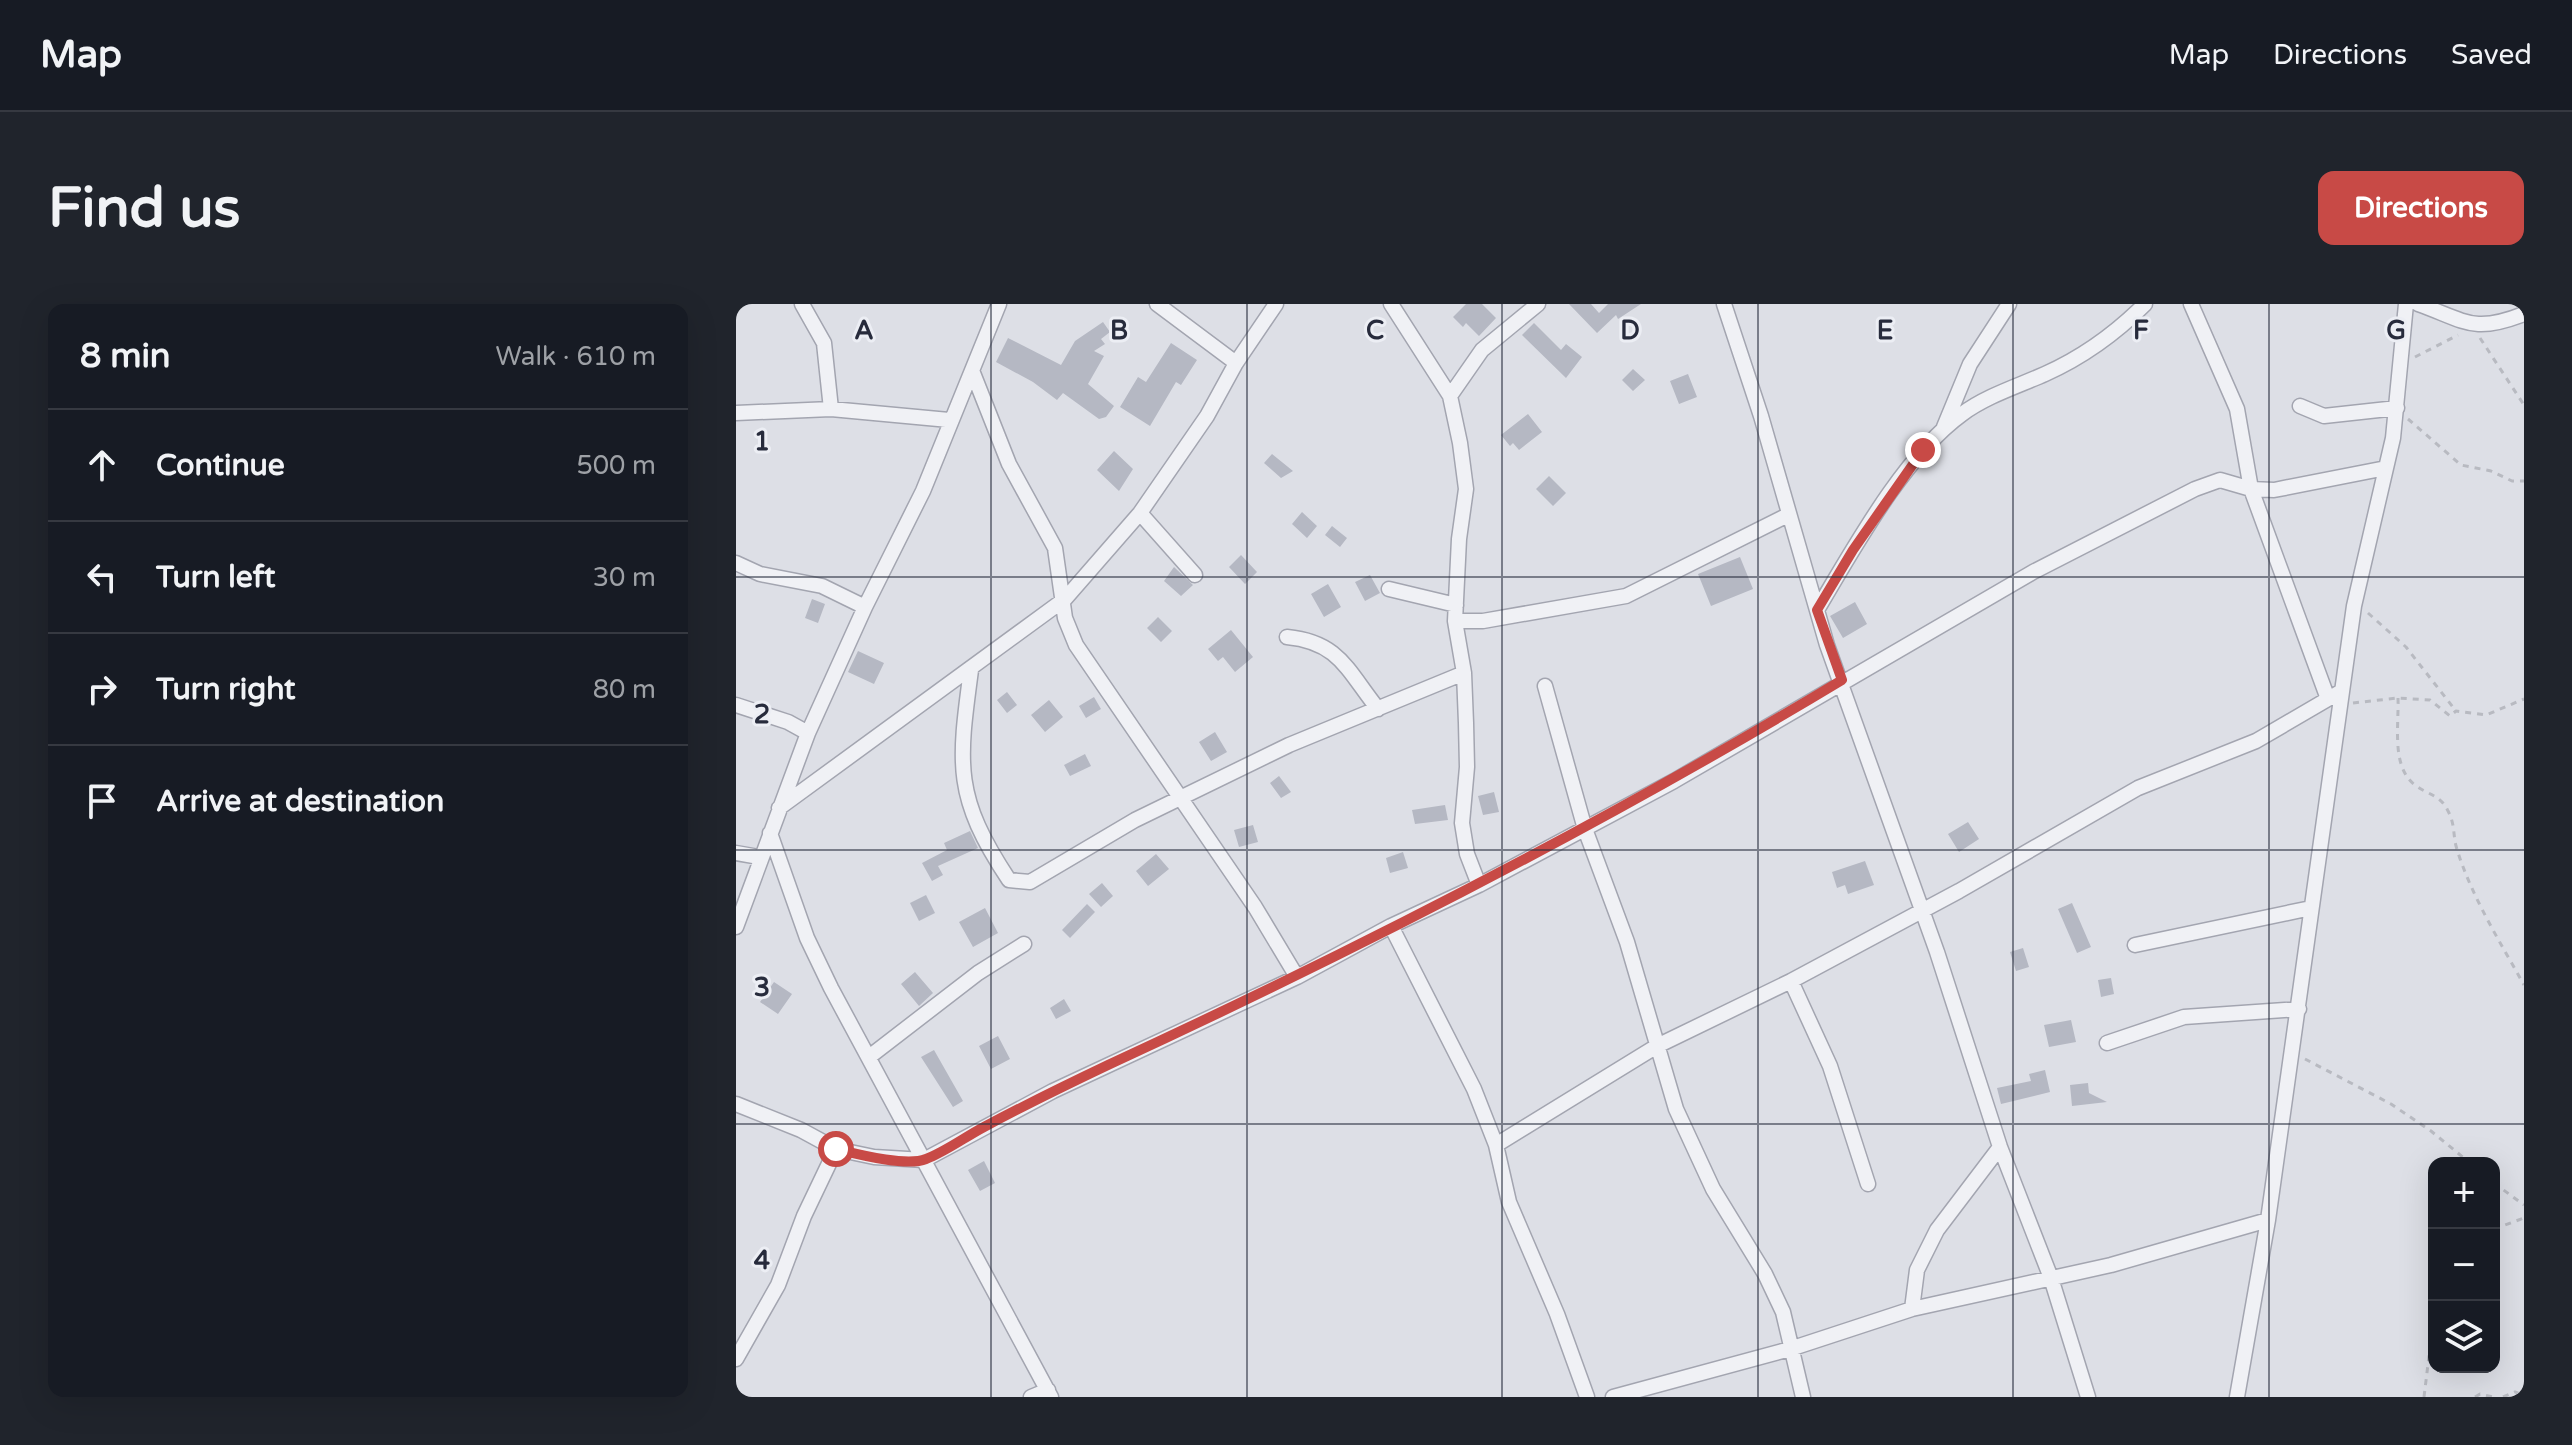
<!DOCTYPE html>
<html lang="en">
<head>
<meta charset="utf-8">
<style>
	:root { --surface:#171b24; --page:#20242c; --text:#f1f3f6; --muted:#9ea1a6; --line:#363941; --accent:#c84a46 }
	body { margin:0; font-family:"Varela Round",sans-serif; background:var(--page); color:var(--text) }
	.controls { position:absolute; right:24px; bottom:24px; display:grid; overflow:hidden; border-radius:16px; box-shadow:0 8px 32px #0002 }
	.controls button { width:72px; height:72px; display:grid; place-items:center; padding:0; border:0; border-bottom:2px solid var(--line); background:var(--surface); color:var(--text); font:40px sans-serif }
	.stop { position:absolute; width:24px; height:24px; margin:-18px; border:6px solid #c84a46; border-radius:50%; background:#fff }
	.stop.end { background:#c84a46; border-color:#fff; box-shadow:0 2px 8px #0008 }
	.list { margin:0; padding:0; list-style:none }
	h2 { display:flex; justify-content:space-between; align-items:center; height:104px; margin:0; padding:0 32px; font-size:34px }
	h2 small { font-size:26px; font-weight:400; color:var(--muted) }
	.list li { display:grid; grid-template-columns:52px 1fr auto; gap:24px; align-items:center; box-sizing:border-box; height:112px; padding:0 32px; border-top:2px solid var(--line) }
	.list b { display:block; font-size:30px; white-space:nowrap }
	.list em { font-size:26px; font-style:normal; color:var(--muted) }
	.icon { flex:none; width:44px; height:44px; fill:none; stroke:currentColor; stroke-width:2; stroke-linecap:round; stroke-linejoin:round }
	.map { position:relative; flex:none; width:1788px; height:1093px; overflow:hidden; border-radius:16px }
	header { display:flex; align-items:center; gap:48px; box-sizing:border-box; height:112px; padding:0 40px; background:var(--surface); border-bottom:2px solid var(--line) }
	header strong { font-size:38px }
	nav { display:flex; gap:44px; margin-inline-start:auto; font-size:28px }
	.intro { display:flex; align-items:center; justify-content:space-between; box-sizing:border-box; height:192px; padding:0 48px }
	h1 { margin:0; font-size:56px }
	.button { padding:20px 36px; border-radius:16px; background:var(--accent); color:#fff; font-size:28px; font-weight:700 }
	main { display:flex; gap:48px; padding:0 48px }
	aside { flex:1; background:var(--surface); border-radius:16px; box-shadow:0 8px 32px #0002 }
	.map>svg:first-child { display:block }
	.building { fill:#b5b8c3 }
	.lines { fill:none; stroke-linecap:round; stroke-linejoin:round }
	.minor-casing { stroke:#a3a5b0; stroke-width:17 }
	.path { stroke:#b8bac1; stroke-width:3; stroke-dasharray:6 6; stroke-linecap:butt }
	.minor { stroke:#f0f1f5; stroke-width:14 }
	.route { stroke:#c84a46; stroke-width:10 }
	.grid { fill:none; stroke:#272b3c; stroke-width:2; stroke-opacity:0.55 }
	.grid-label { font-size:26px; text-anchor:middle; font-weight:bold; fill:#272b3c; stroke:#eceef4; stroke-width:6; stroke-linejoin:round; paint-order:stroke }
</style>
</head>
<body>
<header>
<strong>Map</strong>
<nav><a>Map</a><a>Directions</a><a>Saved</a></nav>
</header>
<div class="intro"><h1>Find us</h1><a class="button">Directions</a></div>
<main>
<aside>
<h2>8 min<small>Walk · 610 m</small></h2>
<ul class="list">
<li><svg class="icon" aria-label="ahead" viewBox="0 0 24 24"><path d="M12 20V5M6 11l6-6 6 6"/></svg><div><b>Continue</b></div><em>500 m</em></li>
<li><svg class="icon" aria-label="left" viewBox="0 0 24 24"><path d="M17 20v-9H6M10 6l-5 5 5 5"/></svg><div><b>Turn left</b></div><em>30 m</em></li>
<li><svg class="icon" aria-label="right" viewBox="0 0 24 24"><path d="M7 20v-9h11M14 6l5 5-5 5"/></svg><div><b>Turn right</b></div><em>80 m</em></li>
<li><svg class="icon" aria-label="arrive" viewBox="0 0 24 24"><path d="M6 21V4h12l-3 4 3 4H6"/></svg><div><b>Arrive at destination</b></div></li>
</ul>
</aside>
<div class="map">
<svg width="1788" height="1093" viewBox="0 0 1788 1093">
	<rect width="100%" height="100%" fill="#dddfe6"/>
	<path class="building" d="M730,0H746L760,14L743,32L730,19L727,23L717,13Z
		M833,0H855L863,9L872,0H905L882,15L880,11L861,29Z
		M367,18L374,28L365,35L369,40L358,47L368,52L352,80L378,102L370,113L363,115L327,89L321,96L297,78L260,58L272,34L325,61L339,37Z
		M798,19L825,46L830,40L846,53L830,74L786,31Z
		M435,39L461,56L445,81L440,78L414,122L384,103L402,73L410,78Z
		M897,65L909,76L897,87L886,76Z
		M952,70L961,93L943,100L934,77Z
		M792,110L806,128L783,146L777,139L774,142L765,131Z
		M378,147L397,165L383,187L361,166Z
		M536,150L557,167L545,174L528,159Z
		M813,172L830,189L817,202L800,185Z
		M566,208L581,222L571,234L556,220Z
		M596,222L611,234L604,243L589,231Z
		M505,251L521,268L509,280L493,263Z
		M1004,253L1017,285L975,302L962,270Z
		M438,263L457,281L445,292L428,277Z
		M634,271L644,289L629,297L619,278Z
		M592,280L605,303L588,313L575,290Z
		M76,295L89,300L82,319L69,314Z
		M1119,298L1131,320L1107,334L1094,312Z
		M422,313L436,327L425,338L411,324Z
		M495,326L517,353L499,368L487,353L482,357L472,345Z
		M122,347L148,359L138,380L112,368Z
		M271,388L281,401L271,409L261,396Z
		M358,393L365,405L350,414L343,402Z
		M313,396L327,413L309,428L295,411Z
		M479,428L491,448L475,457L463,438Z
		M349,450L355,462L334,472L328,461Z
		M543,472L555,488L545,494L534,479Z
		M758,488L763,508L747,511L742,492Z
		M709,501L712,516L679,520L676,506Z
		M1232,518L1243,535L1223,548L1212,530Z
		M517,521L522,538L503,543L498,526Z
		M234,527L242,544L202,562L207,571L196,577L186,559L211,546L208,539Z
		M667,548L672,564L654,569L650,554Z
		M420,550L433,565L412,582L400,567Z
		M1129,557L1138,581L1112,590L1109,581L1101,584L1096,568Z
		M366,579L377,592L365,603L353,590Z
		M190,591L199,609L183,617L174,599Z
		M1336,599L1355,643L1341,649L1322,605Z
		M351,600L359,608L334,634L326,626Z
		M249,604L262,629L237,643L223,618Z
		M1287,644L1293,663L1280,667L1274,648Z
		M179,668L197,689L183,702L165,680Z
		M1375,674L1378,690L1365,693L1362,676Z
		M38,678L56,690L42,710L24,698Z
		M328,695L335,707L320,715L314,704Z
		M1335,716L1340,738L1313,743L1308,721Z
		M262,732L274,755L255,765L243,742Z
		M198,746L227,797L217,803L185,753Z
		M1309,766L1314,788L1265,800L1261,784L1295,777L1293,770Z
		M1352,779L1353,789L1371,798L1336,802L1334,781Z
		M248,857L259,879L244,887L232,866Z"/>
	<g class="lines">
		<defs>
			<path id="minor" d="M66,0L88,39L95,105
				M421,0L500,59
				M655,0L714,92L724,139L730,185L723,235L719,317L728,369L730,419L731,463L726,519L731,550L743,581
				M988,0L1025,112L1091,341L1201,648L1264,843L1315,974L1352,1093
				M1455,0L1501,105L1515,185L1538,186L1650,164
				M1682,0C1730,17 1737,30 1788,10
				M237,69L273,160L319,244L329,314L340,341L519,603L561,673
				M714,92L746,46L802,0
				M1564,102L1588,112L1661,104
				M0,109L95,105L213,116
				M1208,123L1234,60L1273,0
				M404,209L459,271
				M0,259L24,270L86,282L129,303
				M653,285L720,301
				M1081,306C1118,244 1168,152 1226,110C1250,92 1282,82 1309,70C1347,53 1380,29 1409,0
				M719,317H747L890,292L1052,211
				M551,333C603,338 611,366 642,405
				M235,366C222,462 218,493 273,576L294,578L399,516L553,441L728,369
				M809,382L849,525L891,638L940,805L977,885L1029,970L1047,1008L1067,1093
				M0,401L52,418L72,429
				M43,504L329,295L404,209L471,112L500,59L540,0
				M34,529L71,634L95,684L315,1093
				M0,549L23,553
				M655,622L738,785L760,841L773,898L821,1010L851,1093
				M0,623L72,429L129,303L187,187L263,0
				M1399,641L1575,604
				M1055,677L1094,762L1132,880
				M1371,739L1448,713L1563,705
				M133,753L242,669L288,640
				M0,800L65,826L100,845
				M760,841L921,742L1055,677L1223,587L1402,484L1520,437L1592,395
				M1176,1005L1181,966L1201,926L1264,843
				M0,1055L42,981L68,912L100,845L138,853L188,856L317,787L561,673L655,622L743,581L938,477L1297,268L1459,185L1484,176L1515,185L1592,395L1604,388
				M295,1093L312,1086
				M877,1093L1054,1045L1176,1005L1375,961L1532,916
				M1501,1093L1532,916L1618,302L1657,134L1670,0"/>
		</defs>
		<use href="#minor" class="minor-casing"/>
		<path class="path" d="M1744,34L1788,101
			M1679,53L1722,31
			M1672,115L1725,161L1755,167L1776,177H1788
			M1632,309L1670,343L1720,407
			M1662,394C1663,422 1655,463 1679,481C1692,491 1705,491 1712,507C1719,520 1717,530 1720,542C1734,590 1764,638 1788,681
			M1617,399L1662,394L1694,396L1714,412L1720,407L1750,411L1788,395
			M1569,755L1655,800L1695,827L1734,859
			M1758,879L1788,901
			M1758,925L1788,914
			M1688,1093L1698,1011
			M1739,1093L1744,1090L1757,1093
			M1767,1093L1779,1088L1788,1091"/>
		<use href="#minor" class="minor"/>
	</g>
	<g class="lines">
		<path class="route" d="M100,845C121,850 170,863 190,855C209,848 229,833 248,823C289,801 330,781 372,761C623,645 869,519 1106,376L1081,306L1117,246L1187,146"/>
	</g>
	<path class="grid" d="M255,0V1093M511,0V1093M766,0V1093M1022,0V1093M1277,0V1093M1533,0V1093M0,273H1788M0,546H1788M0,820H1788"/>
	<g class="grid-label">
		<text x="128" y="35">A</text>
		<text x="383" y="35">B</text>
		<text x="639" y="35">C</text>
		<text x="894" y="35">D</text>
		<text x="1149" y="35">E</text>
		<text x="1405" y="35">F</text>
		<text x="1660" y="35">G</text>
		<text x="26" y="146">1</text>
		<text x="26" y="419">2</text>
		<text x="26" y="692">3</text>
		<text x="26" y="965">4</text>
	</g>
</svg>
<div class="controls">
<button>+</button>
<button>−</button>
<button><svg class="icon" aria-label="layers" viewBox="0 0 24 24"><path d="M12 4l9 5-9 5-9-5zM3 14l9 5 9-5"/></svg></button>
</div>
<div class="stop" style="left:100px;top:845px"></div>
<div class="stop end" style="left:1187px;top:146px"></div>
</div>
</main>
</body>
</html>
